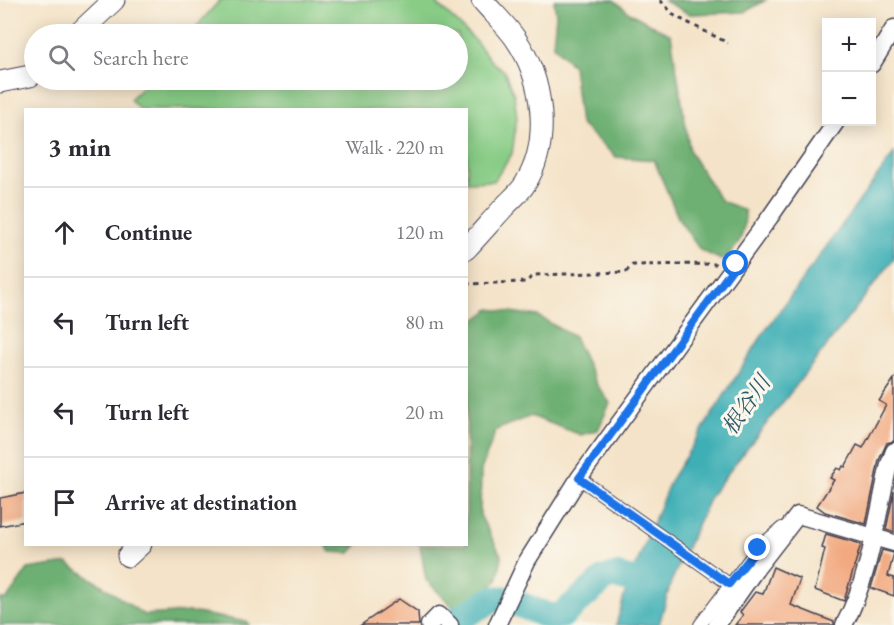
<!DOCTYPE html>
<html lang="en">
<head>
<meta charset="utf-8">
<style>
	:root { --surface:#fff; --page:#f7f7f7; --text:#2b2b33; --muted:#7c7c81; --line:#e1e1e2 }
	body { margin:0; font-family:"EB Garamond","Noto Serif JP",serif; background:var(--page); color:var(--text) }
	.controls { position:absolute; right:18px; top:18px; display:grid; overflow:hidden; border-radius:0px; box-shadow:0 3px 15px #0003 }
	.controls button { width:54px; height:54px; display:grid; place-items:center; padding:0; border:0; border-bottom:2px solid var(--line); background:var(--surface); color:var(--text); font:30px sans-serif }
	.stop { position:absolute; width:18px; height:18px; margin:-14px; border:4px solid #1a73e8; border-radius:50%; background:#fff }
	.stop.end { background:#1a73e8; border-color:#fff; box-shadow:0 2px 6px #0008 }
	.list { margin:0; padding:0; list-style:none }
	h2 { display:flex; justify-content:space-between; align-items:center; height:78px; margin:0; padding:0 24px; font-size:26px }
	h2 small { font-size:20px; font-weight:400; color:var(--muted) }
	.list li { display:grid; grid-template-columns:39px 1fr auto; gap:18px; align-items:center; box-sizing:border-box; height:90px; padding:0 24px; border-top:2px solid var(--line) }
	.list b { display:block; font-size:22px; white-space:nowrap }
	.list em { font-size:20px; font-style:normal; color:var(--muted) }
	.icon { flex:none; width:33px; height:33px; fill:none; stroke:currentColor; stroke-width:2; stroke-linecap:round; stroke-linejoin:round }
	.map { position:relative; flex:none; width:894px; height:625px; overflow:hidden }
	.search { position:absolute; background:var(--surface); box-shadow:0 3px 15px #0003; left:24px; top:24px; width:444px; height:66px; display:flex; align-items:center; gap:15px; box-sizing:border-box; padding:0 21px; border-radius:33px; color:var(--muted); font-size:22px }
	.panel { position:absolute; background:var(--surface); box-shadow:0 3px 15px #0003; left:24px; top:108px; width:444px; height:438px; border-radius:0px }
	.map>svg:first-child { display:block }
	.green { fill:#88cc86; stroke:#557760; stroke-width:1.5 }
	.forest { fill:#6eb073; stroke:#486957; stroke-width:1.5 }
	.water { fill:#3dafb5; stroke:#306878; stroke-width:1.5 }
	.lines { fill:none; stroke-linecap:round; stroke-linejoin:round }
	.river { stroke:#3dafb5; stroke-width:27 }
	.building { fill:#f2a980 }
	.pedestrian-casing { stroke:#423f50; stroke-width:14 }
	.minor-casing { stroke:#423f50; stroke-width:19 }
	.tertiary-casing { stroke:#423f50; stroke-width:23 }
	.path { stroke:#423f50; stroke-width:3; stroke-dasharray:4.5 4.5; stroke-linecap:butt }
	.pedestrian { stroke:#fff; stroke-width:12 }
	.minor { stroke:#fff; stroke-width:16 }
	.tertiary { stroke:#fff; stroke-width:21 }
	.route { stroke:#1a73e8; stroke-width:8 }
	.labels { text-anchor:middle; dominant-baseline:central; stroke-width:6; stroke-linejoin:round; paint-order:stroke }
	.water-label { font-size:22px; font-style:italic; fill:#2d5a6c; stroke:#fbf7ec }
</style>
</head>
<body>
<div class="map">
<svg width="894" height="625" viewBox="0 0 894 625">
	<rect width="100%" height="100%" fill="#fbf7ec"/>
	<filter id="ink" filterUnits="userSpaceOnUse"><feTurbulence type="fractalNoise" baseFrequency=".0167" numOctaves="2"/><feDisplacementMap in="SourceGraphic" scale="12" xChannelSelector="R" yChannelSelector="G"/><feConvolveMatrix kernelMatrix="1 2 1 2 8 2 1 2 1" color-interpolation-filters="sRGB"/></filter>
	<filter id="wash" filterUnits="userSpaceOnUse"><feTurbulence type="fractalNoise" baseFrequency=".008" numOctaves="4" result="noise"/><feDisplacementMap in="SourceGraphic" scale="24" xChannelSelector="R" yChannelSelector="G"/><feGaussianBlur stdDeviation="1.35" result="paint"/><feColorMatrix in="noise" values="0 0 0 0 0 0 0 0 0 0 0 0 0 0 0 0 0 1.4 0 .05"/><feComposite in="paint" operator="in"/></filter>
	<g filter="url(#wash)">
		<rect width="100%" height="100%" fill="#f4e3c8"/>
		<path class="green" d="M220,0H433L475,40L491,61L504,71L514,95L517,117L512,154L494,181L467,182L466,110L139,109L130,99L150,80H458V34H190Z"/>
		<path class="forest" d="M554,0H614L630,13L671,35L690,152L720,200L745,211C745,232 740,249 721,260L700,250L679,220L654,160L616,157L580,124L573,66L553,45L556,15Z
			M663,0H766L745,12L689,14Z
			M490,309L538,316L574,337L597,385L610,403L598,430L581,435L531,416L496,430L481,470L480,515L502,557L497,581L470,603L452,606L426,580L420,545L466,544L467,326Z
			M326,545H357L350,553L330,552Z
			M67,563L102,585L144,615L190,612L247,622L249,625H0V599H7L28,569Z"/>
		<path class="water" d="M894,153V259L711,495L671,582L659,625H616L625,593L670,481L763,334Z"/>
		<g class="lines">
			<path class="river" d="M447,625L493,599H505L551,617L562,615L604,579L616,576L647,584"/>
		</g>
		<g id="blocks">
			<path class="building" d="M894,379V441L887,443L879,460L866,524L825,512L817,506L834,480L830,478L837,468L841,470L843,466L845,467L857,445L863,448L886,405L879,401Z
				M894,491V532L886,530Z
				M26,493V521L0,526V498Z
				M826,534L861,544L844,601L815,590L825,549L822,548Z
				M882,550L894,553L888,576L894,578V596L871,588Z
				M773,567L800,579L791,605L834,622V625H735L743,615L740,612L755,592L763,594Z
				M399,599L418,612L419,625H361Z"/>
		</g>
	</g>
	<g filter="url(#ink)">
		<use href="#blocks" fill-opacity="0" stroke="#423f50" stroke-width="1.5"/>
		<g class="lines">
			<defs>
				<path id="pedestrian" d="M579,478L729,584
					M700,625L758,548L782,528"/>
				<path id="minor" d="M872,64L894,28
					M429,625L439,615L450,625
					M497,625L527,561L579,478L770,217L836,122
					M717,625L756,569L798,515L894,543
					M844,625C870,576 877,518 889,464L894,451"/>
				<path id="tertiary" d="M78,34L114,0
					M0,82L30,76L34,73
					M466,249C480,234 493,219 507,204C513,198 521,191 525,184C552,141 543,78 515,38C506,25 493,13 482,0
					M128,556L141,544"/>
			</defs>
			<use href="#pedestrian" class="pedestrian-casing"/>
			<use href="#minor" class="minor-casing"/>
			<use href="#tertiary" class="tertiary-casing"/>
			<path class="path" d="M660,0L675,16L728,43
				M466,284L525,282L535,275L626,272L632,265L716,264"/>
			<use href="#pedestrian" class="pedestrian"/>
			<use href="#minor" class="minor"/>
			<use href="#tertiary" class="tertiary"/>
		</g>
	</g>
	<g class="lines" filter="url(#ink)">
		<path class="route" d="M736,264L579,478L729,584L758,548"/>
	</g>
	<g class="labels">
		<g class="water-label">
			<text transform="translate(746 405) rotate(-55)">根谷川</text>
		</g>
	</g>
</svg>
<div class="controls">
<button>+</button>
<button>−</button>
</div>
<div class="stop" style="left:736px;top:264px"></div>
<div class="stop end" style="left:758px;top:548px"></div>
<div class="search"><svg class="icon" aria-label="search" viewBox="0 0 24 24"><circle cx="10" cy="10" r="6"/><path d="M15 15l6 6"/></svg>Search here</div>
<section class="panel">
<h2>3 min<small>Walk · 220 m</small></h2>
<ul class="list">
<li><svg class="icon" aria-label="ahead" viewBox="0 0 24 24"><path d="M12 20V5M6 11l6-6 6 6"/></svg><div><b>Continue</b></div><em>120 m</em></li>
<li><svg class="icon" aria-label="left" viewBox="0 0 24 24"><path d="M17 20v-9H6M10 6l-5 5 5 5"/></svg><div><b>Turn left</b></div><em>80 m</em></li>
<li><svg class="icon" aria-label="left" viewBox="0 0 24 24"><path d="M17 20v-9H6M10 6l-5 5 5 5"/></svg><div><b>Turn left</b></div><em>20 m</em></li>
<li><svg class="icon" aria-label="arrive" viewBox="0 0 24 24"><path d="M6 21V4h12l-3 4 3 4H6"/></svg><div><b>Arrive at destination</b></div></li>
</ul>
</section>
</div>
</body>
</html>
